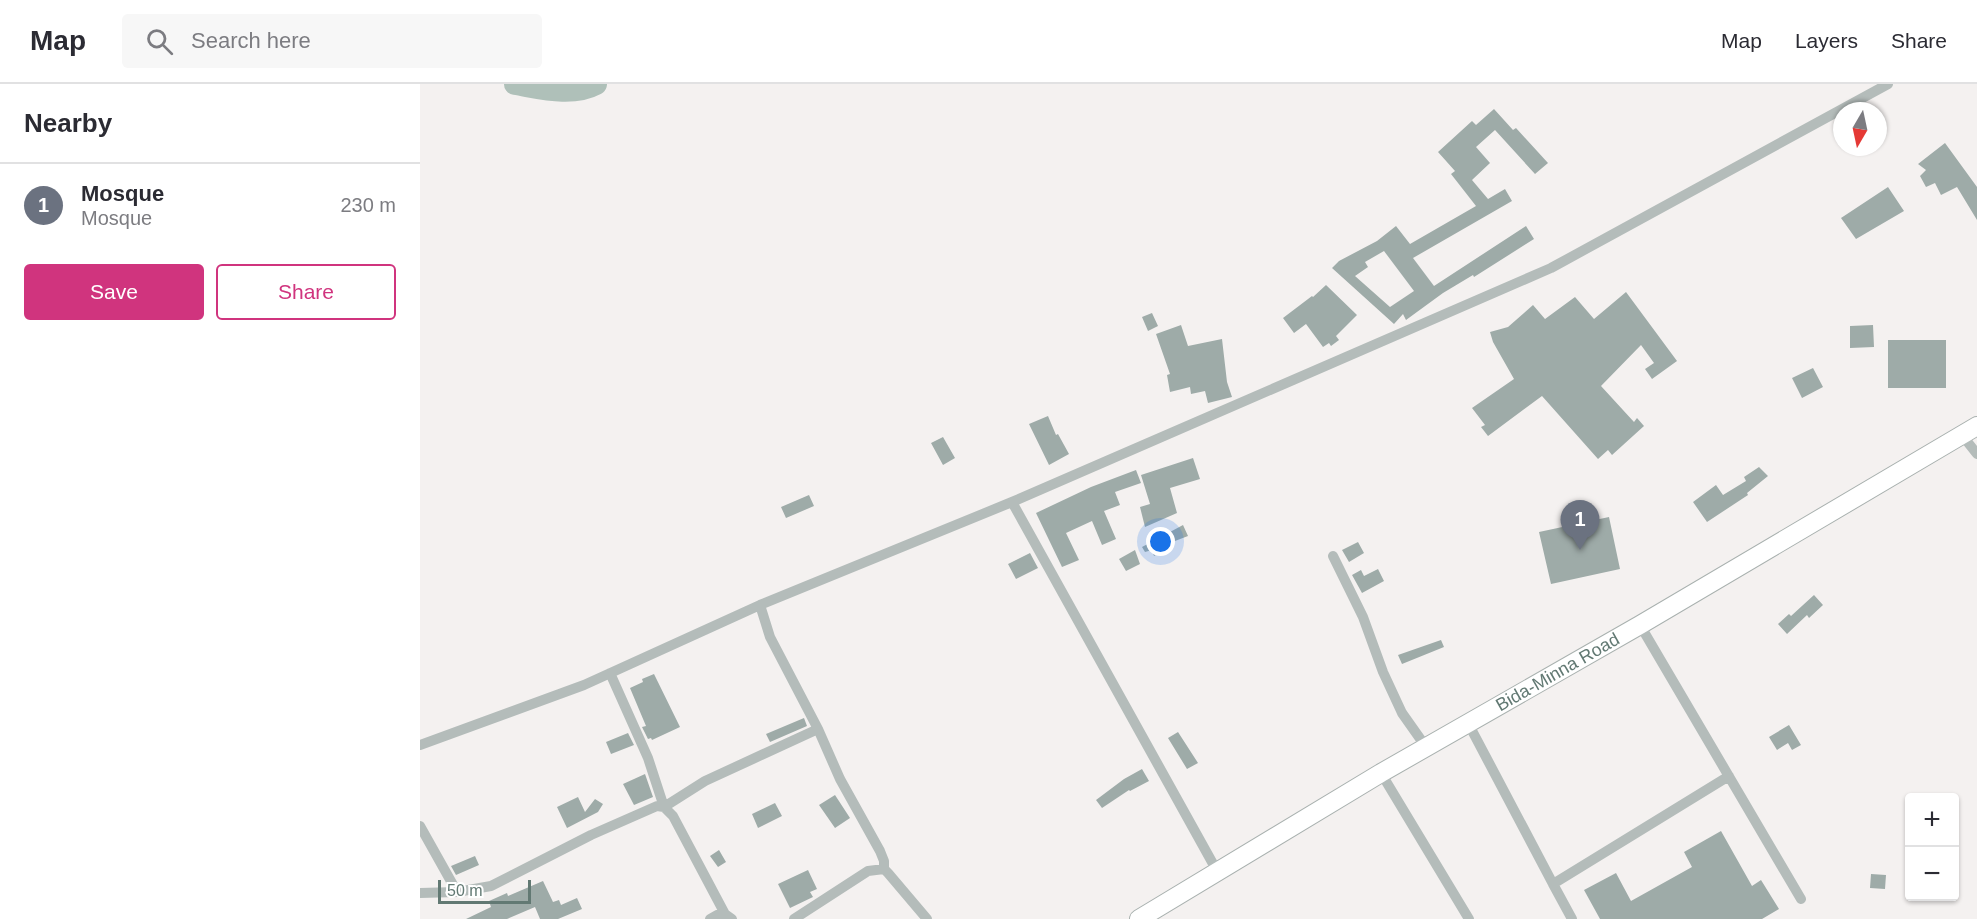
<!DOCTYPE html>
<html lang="en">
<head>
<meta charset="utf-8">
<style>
	:root { --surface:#fff; --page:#f7f7f7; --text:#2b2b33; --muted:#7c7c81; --line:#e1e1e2; --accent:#d0347e }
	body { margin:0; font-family:Arial,sans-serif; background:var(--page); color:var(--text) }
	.controls { position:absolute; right:18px; bottom:18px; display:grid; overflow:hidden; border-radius:6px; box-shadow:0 2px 4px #0004 }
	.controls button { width:54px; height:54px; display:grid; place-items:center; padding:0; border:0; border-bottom:2px solid var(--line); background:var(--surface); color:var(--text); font:30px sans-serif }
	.compass { position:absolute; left:1413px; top:18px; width:54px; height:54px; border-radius:50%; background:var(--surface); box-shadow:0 2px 4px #0004; rotate:189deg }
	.scale { position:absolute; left:18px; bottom:15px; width:93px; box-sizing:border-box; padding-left:6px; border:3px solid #627973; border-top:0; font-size:16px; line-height:21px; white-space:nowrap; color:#627973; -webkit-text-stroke:4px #fff; paint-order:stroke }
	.you { position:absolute; left:741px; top:458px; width:21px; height:21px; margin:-15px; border:4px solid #fff; border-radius:50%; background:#1a73e8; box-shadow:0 0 0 9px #1a73e833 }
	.badge { display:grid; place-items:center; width:39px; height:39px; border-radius:50%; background:var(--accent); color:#fff; font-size:20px; font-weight:700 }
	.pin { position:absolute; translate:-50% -50px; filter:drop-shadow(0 2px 3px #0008) }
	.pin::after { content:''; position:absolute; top:32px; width:21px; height:18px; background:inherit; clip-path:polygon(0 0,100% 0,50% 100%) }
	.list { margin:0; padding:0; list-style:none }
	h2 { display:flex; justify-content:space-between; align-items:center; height:78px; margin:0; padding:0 24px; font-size:26px }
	h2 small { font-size:20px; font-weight:400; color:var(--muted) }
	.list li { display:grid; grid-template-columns:39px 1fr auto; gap:18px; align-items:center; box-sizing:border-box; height:84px; padding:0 24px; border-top:2px solid var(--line) }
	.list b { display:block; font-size:22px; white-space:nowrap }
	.list p { margin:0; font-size:20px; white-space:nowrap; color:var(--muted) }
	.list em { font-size:20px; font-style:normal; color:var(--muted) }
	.actions { display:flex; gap:12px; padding:18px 24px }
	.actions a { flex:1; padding:14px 0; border:2px solid var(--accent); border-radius:6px; text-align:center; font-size:21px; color:var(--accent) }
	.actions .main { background:var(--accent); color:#fff }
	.icon { flex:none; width:33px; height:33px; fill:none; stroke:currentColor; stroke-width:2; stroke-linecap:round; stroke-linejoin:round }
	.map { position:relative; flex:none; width:1557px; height:835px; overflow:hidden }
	header { display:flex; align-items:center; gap:36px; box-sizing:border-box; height:84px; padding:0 30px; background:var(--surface); border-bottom:2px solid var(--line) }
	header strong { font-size:28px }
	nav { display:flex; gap:33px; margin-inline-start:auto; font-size:21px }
	.search { width:420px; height:54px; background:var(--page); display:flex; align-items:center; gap:15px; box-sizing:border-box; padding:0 21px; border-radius:6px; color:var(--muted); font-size:22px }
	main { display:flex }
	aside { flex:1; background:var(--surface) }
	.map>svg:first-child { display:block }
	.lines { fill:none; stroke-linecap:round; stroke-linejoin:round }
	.river { stroke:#afc0b9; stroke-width:22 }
	.building { fill:#9eaba8; fill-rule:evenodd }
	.major-casing { stroke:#a9b1af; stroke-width:20 }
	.minor { stroke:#b4bcba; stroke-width:10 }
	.major { stroke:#fff; stroke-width:18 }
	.labels { text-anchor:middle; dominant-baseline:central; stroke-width:6; stroke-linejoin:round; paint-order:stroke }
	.street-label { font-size:18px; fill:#627973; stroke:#fff }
</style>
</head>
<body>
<header>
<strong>Map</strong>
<div class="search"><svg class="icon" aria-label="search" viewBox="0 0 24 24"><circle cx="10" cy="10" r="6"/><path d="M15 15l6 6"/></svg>Search here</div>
<nav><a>Map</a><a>Layers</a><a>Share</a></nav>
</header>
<main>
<aside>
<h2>Nearby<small></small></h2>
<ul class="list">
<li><span class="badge" style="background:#6b7280">1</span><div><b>Mosque</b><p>Mosque</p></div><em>230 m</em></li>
</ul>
<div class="actions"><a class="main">Save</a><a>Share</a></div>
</aside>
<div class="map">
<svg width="1557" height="835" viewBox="0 0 1557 835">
	<rect width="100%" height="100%" fill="#f4f1f0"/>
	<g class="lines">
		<path class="river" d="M95,0C120,4 152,13 176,0"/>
	</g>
	<path class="building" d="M1074,25L1093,46L1096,44L1128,79L1115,90L1075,46L1056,63L1070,79L1052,96L1068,115L1085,105L1092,117L993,174L1014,202L1106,142L1114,155L1054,193L1053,191L1023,209L986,236L983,230L974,240L912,184L919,177L957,157L976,142L990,160L1056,122L1031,90L1035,87L1018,68L1052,37L1056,41ZM964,167L994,207L970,223L935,192L948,183L945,178Z
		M1525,59L1557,103V136L1537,103L1521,111L1515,99L1506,103L1500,92L1506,86L1498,80Z
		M1468,103L1484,127L1436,155L1421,134Z
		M906,201L937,231L916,252L919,256L911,262L909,259L903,263L886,240L874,249L863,234L892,212L893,213Z
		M1206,208L1257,277L1232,295L1225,285L1234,279L1221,261L1181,302L1214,338L1217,334L1224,342L1192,371L1188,366L1178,375L1122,312L1068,352L1061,343L1065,341L1052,324L1094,295L1073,258L1070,248L1088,243L1113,221L1125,235L1155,213L1174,235Z
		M732,229L738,242L728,247L722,233Z
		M761,241L768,262L802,255L807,298L812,313L788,319L785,307L771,310L770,303L750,308L747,291L750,290L736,250Z
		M1453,241L1454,263L1430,264V242Z
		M1468,256H1526V304H1468Z
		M1393,284L1403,303L1382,314L1372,294Z
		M628,332L636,351L638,350L649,370L629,381L609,340Z
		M523,353L535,374L523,381L511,359Z
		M773,374L780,395L750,404L757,429L725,443L720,423L730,420L721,391Z
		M1339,383L1348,392L1327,409L1328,411L1287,438L1273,418L1296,401L1303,411L1326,397L1324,393Z
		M716,386L721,399L695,408L700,421L684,427L696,455L682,461L672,437L646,449L659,476L642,483L616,429L671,403Z
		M389,411L394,422L366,434L361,423Z
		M1189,433L1200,485L1131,500L1119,448Z
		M763,441L768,452L742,462L745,466L734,472L732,466L725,468L722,463Z
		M938,458L944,469L929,478L922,466Z
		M715,466L720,480L706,487L699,475Z
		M610,469L618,484L596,495L588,480Z
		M958,485L964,497L942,509L932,491L941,486L944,492Z
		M1394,511L1403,521L1389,534L1387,531L1367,550L1358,540L1369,530L1371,532Z
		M1021,556L1024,563L982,580L978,571Z
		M234,590L260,643L232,656L231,654L228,655L222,643L226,642L210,604L223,598L222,595Z
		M384,634L387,642L350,658L346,650Z
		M1369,641L1381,661L1372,666L1368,659L1357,666L1349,653Z
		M758,648L778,679L767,685L748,654Z
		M208,649L214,661L191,670L186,658Z
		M722,685L729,697L710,707L709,706L682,724L676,716L704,695Z
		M225,690L233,713L214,721L203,700Z
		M415,711L430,734L415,744L399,721Z
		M158,713L165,728L175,715L183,720L178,728L147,744L137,723Z
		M355,719L362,732L338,744L332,730Z
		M1301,747L1332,802L1341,796L1359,825L1342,835H1180L1164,806L1196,789L1211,817L1272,783L1264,768Z
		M299,766L306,778L298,783L290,772Z
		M55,772L59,781L36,791L31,782Z
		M388,786L397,805L390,808L393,813L370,824L358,800Z
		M1451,790L1466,791L1465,805L1450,804Z
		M123,797L133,818L139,816L141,821L157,814L162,825L138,835H120L115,823L87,835H46L71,823L69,817L87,809L88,812Z"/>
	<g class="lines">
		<defs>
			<g id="major">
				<path id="s1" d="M719,835L961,689L1220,541L1557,342"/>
			</g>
		</defs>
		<use href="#major" class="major-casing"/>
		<path class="minor" d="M1542,351L1557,370
			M592,418L797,787
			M913,472L943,533L963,588L982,629L1006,663
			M340,521L350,553L398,645L420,695L460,767L464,777V785
			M1220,541L1381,815
			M190,589L228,674L244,723L285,697L398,645
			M1048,639L1133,800L1309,692
			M0,661L164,601L340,521L592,418L1131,184L1468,0
			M961,689L1049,835
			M0,742L37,808
			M1133,800L1152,835
			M0,809L37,808L71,802L171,751L237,722L244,723L253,732L305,830L312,835
			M290,835L297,831L305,830
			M374,835L448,787L464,785L468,789L507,835"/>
		<use href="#major" class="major"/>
	</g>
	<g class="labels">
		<g class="street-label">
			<text stroke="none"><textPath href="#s1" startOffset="486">Bida-Minna Road</textPath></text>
		</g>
	</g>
</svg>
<div class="controls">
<button>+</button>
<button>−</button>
</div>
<svg class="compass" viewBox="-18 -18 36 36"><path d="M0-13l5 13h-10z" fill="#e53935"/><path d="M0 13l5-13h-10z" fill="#7c7c81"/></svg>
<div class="scale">50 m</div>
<div class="you"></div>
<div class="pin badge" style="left:1160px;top:466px;background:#6b7280">1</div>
</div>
</main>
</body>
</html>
